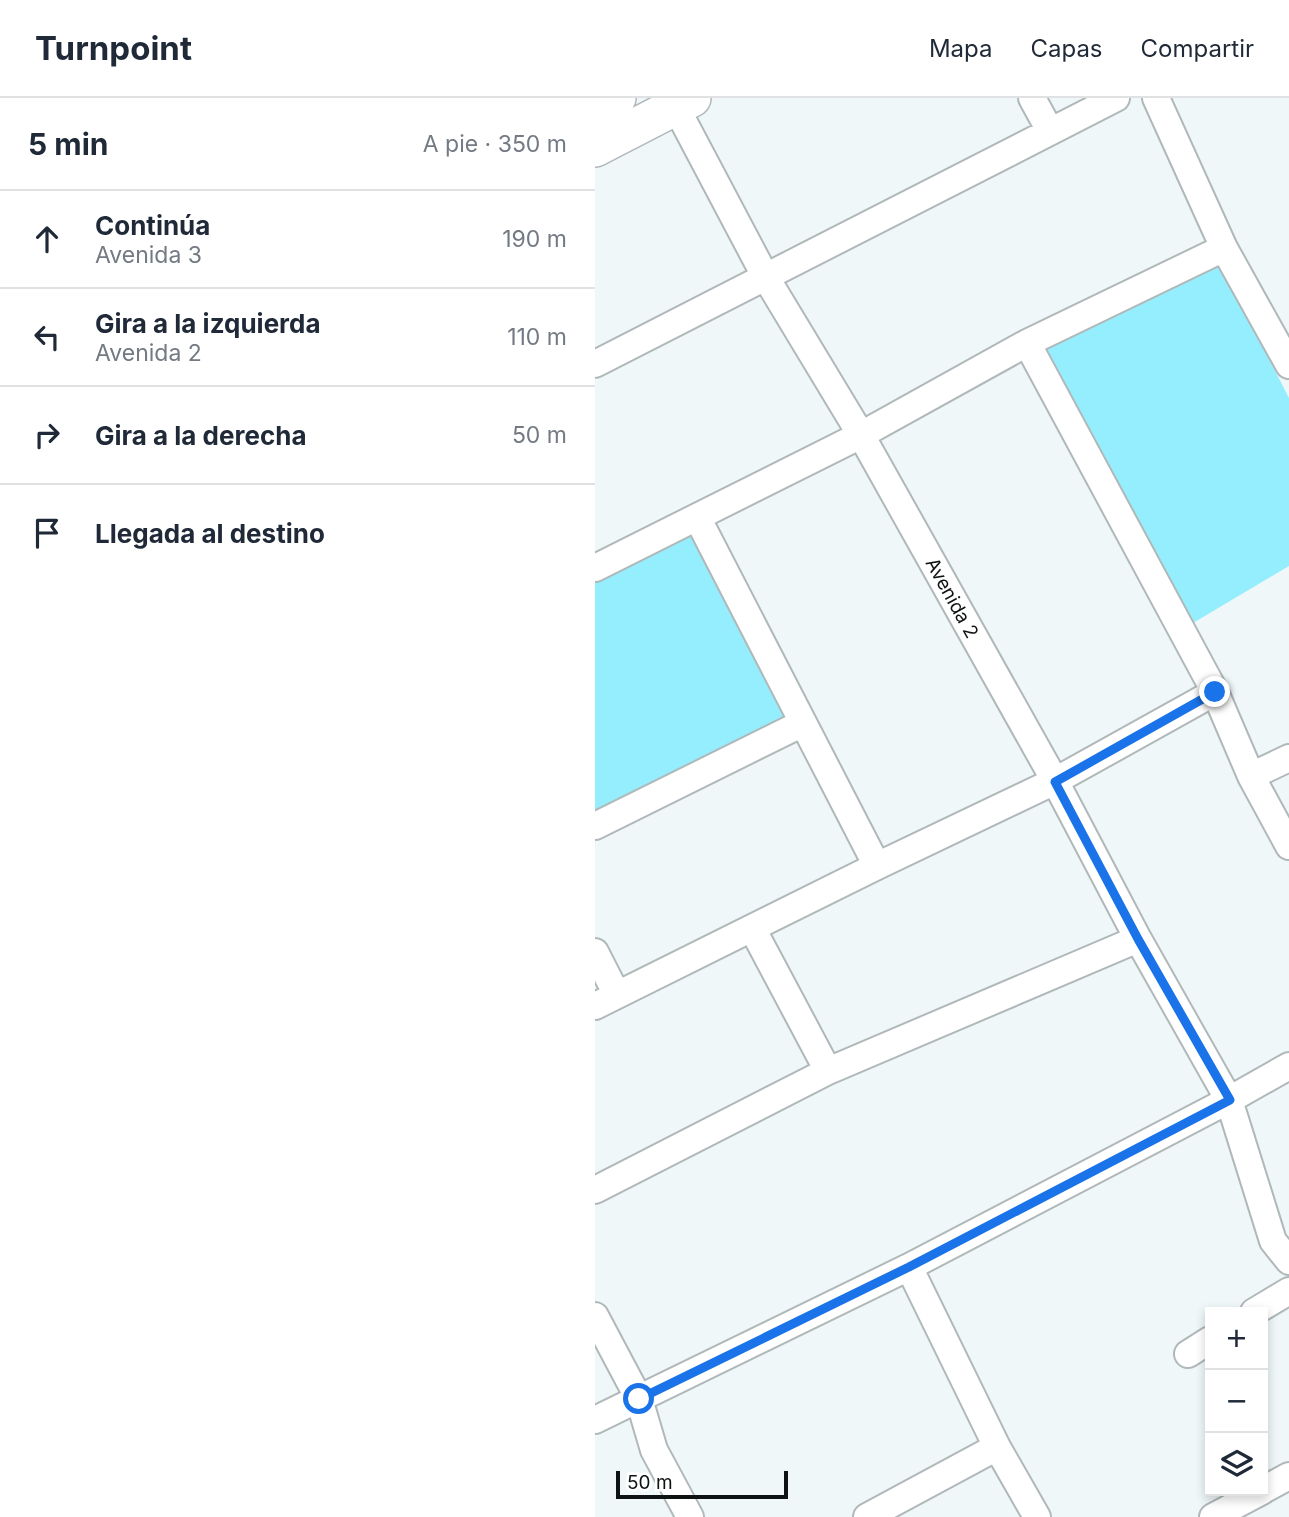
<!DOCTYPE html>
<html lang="es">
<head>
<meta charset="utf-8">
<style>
	:root { --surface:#fff; --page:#f2f2f3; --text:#1f2937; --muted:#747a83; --line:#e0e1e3 }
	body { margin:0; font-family:Inter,sans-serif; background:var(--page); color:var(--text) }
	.controls { position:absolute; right:21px; bottom:21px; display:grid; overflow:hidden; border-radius:0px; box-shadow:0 4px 10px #0003 }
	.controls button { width:63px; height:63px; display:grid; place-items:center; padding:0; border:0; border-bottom:2px solid var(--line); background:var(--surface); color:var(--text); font:35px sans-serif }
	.scale { position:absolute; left:21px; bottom:18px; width:172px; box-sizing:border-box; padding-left:7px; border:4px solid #0f1213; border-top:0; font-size:19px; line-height:24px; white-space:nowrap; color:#0f1213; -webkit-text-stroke:5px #fff; paint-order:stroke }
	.stop { position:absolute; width:21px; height:21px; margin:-16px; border:5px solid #1a73e8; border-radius:50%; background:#fff }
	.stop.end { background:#1a73e8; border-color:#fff; box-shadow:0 2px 7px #0008 }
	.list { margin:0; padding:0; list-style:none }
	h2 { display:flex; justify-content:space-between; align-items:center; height:91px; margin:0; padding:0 28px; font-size:30px }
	h2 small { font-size:23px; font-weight:400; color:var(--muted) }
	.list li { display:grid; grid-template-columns:46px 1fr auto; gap:21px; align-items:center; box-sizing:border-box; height:98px; padding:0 28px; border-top:2px solid var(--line) }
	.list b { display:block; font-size:26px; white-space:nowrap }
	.list p { margin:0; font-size:23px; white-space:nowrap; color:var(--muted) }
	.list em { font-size:23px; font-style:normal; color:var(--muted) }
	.icon { flex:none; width:38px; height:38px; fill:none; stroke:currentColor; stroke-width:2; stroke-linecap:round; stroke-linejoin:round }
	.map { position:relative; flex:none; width:694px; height:1419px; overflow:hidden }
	header { display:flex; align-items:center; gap:42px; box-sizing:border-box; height:98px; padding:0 35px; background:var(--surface); border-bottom:2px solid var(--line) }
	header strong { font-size:33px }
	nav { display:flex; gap:38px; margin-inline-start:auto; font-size:24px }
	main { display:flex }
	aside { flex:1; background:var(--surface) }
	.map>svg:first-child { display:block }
	.green { fill:#94eefd }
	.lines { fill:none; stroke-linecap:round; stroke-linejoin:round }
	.minor-casing { stroke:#b0b8b9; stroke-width:30 }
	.secondary-casing { stroke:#b0b8b9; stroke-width:40 }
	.minor { stroke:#fff; stroke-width:26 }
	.secondary { stroke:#fff; stroke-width:37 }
	.route { stroke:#1a73e8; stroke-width:9 }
	.labels { text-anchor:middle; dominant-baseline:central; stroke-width:5; stroke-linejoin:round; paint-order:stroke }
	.street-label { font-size:19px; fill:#0f1213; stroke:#fff }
</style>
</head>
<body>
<header>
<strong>Turnpoint</strong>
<nav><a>Mapa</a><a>Capas</a><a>Compartir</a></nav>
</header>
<main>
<aside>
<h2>5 min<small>A pie · 350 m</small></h2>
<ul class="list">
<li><svg class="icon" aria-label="ahead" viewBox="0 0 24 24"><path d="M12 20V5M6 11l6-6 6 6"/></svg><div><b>Continúa</b><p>Avenida 3</p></div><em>190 m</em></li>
<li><svg class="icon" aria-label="left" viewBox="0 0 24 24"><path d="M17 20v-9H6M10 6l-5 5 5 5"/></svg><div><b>Gira a la izquierda</b><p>Avenida 2</p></div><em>110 m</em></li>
<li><svg class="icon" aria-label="right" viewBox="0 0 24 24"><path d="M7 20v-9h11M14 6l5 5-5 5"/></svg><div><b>Gira a la derecha</b></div><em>50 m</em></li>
<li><svg class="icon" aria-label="arrive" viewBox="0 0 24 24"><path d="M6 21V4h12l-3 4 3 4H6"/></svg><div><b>Llegada al destino</b></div></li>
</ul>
</aside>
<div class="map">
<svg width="694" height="1419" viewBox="0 0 694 1419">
	<rect width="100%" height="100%" fill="#eff7f8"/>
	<path class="green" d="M623,162L694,300V468L598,525L449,249Z
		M99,429L191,617L0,717V479Z"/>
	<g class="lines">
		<defs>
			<path id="minor" d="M76,0L170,178L266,337L460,683L543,841L634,1002L678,1143L694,1163
				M437,0L455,33
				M561,0L629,150L694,267
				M432,245L620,594L656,678L694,748
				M0,266L521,0
				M102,419L282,768
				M0,470L266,337L432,245L629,150
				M656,678L694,660
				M0,728L208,625
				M157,830L233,973
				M0,854L22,897
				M0,908L282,768L460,683L620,594
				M0,1092L233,973L543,841
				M314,1169L402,1349L442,1419
				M659,1214L694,1193
				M0,1218L44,1301L59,1352L95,1419
				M593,1256L615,1242
				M0,1322L314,1169L634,1002L694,968
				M668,1392L694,1378
				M272,1419L402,1349
				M618,1419L667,1393"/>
			<path id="secondary" d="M0,11L22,0
				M0,50L97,0"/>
		</defs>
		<use href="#minor" class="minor-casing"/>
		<use href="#secondary" class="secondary-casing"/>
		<use href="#minor" class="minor"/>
		<use href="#secondary" class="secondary"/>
	</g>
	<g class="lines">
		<path class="route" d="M44,1301L314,1169L635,1002L543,841L460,684L620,594"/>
	</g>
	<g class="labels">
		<g class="street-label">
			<text transform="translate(357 500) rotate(61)">Avenida 2</text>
		</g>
	</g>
</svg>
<div class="controls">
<button>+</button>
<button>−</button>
<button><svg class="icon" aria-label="layers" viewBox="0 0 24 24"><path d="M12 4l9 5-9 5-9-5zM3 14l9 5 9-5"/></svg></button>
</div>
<div class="scale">50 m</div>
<div class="stop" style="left:44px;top:1301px"></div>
<div class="stop end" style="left:620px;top:594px"></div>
</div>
</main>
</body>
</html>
